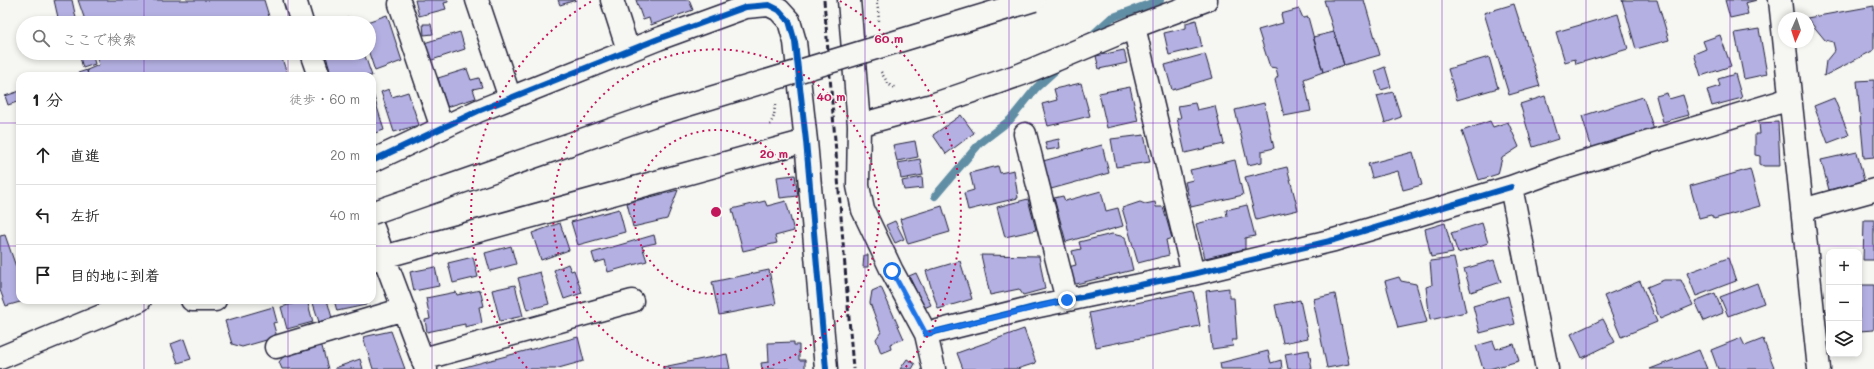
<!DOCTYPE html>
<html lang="ja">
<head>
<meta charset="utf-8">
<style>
	:root { --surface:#fff; --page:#f6f6f6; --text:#222; --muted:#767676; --line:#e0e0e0 }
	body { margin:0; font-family:Mali,"Klee One",sans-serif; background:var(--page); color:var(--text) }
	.controls { position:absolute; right:12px; bottom:12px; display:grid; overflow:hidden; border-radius:8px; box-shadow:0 2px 6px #0003 }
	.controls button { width:36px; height:36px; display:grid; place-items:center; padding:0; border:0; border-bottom:1px solid var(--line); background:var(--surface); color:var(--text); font:20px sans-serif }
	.compass { position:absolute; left:1778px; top:12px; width:36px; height:36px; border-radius:50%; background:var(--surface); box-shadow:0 2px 6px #0003; rotate:183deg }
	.stop { position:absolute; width:12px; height:12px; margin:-9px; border:3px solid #1a73e8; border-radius:50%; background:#fff }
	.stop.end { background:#1a73e8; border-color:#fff; box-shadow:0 1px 4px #0008 }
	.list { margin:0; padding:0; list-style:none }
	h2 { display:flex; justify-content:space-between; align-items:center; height:52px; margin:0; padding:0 16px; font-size:17px }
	h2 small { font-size:13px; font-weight:400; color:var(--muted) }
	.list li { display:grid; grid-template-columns:26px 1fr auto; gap:12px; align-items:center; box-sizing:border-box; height:60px; padding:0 16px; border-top:1px solid var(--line) }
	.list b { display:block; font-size:15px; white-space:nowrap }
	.list em { font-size:13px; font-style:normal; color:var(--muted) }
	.icon { flex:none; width:22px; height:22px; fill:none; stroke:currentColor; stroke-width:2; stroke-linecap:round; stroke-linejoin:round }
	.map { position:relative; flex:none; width:1874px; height:369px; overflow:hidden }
	.search { position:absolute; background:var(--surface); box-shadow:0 2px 6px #0003; left:16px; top:16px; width:360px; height:44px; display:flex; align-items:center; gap:10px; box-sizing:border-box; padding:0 14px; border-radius:22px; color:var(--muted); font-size:15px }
	.panel { position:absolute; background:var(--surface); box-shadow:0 2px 6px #0003; left:16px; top:72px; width:360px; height:232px; border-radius:12px }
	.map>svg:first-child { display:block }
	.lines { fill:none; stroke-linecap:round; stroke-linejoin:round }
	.stream { stroke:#608ea4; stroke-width:8 }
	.building { fill:#b4b0e2; stroke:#22223b }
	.minor-casing { stroke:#22223b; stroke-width:25 }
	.path { stroke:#22223b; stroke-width:2.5; stroke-dasharray:1 3; stroke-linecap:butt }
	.minor { stroke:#f6f6f2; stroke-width:22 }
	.rail { stroke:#22223b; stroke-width:3; stroke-dasharray:6 3; stroke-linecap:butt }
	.minor-bridge-casing { stroke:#22223b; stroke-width:25; stroke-linecap:butt }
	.minor-bridge { stroke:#f6f6f2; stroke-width:22 }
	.cycleway-casing { stroke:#f6f6f2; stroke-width:8 }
	.cycleway { stroke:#0057b8; stroke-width:6 }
	.route { stroke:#1a73e8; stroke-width:5 }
	.grid { fill:none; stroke:#7b2cbf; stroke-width:1; stroke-opacity:0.55 }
	.ring { fill:none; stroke:#c2185b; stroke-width:2; stroke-dasharray:2 4 }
	.centre { fill:#c2185b; stroke:#f6f6f2; stroke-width:2 }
	.ring-label { font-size:12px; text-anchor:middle; font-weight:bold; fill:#c2185b; stroke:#f6f6f2; stroke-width:3; stroke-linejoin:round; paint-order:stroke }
</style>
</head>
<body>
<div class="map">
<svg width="1874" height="369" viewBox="0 0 1874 369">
	<rect width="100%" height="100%" fill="#f6f6f2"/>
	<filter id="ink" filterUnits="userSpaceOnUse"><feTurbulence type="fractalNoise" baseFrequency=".025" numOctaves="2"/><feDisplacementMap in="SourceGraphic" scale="8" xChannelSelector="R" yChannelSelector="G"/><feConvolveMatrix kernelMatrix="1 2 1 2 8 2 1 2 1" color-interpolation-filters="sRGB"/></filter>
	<g filter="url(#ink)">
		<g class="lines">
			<path class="stream" d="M1089,38L1111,18L1160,0
				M935,196L980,143L1010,120L1036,88L1059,67"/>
		</g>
		<path class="building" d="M54,0H72L76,18L59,22Z
			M78,0H264L271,23H86Z
			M415,0H448V2L444,3L446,9L419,16Z
			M558,0H576L560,5Z
			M636,0H689L693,10L651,25L649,18L643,20Z
			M1324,0H1364L1380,55L1344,65Z
			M1622,0H1657L1669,40L1636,49Z
			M1725,0H1757L1745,3L1748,14L1730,18Z
			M1514,4L1540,86L1509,95L1484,13Z
			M1874,6V50L1824,76L1826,61L1835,50L1833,42L1825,40L1807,18Z
			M1299,9L1303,18L1308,17L1323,72L1304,79L1311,111L1284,116L1275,80L1278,76L1276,68L1270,67L1258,30L1283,23L1281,14Z
			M1618,14L1628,49L1576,64L1575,59L1565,62L1556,32Z
			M387,15L402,61L375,71L369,53V23H364Z
			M348,17L351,23H334Z
			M1196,20L1202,47L1169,55L1164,33L1186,28V23Z
			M423,24H431L433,34L424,35Z
			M1759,29L1767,74L1744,79L1735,33Z
			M460,32L465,49L429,61L424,43Z
			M1334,32L1344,65L1323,72L1313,37Z
			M1720,35L1731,66L1701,76L1694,54L1706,49L1703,41Z
			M1124,50L1127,63L1099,69L1096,56Z
			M71,53H92L95,64L83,68L79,54L72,56Z
			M95,53H280L288,76H88L87,70L99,65Z
			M325,53H364L372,76H332Z
			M1205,54L1212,78L1172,90L1165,65Z
			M1489,57L1498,88L1457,100L1448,69Z
			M1385,67L1391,87L1381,90L1375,71Z
			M467,69L471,80L479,78L482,87L473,89L476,98L447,107L438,78Z
			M87,70L88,76H69Z
			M1735,74L1742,98L1712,106L1707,90L1720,86L1718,79Z
			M1874,80V157L1864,158L1857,81Z
			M1081,83L1090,116L1048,126L1042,104L1057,100L1054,89Z
			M1130,87L1138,121L1107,128L1099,93Z
			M389,89L392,97L408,92L419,125L394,132L381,92Z
			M372,90L384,130L372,134Z
			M20,91V101L8,105L5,96Z
			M1393,92L1401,117L1385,123L1377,96Z
			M1667,93L1669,99L1683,95L1689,115L1663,122L1656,96Z
			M1545,96L1558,139L1533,147L1520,104Z
			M1643,97L1654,130L1592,149L1582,116Z
			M1834,98L1849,135L1828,143L1814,106Z
			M1195,103L1197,110L1215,106L1224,144L1185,153L1177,118H1181L1178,106Z
			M1264,103L1274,148L1262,151V162L1248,165L1235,110Z
			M961,115L974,133L946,154L933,135Z
			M1490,121L1493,127L1508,122L1519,147L1502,158L1498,174L1479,180L1462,131Z
			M1778,122L1780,166H1764L1760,164V156L1755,155V134H1760L1759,123Z
			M1144,135L1150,162L1116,167L1111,139Z
			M1059,139L1060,148L1047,150L1045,142Z
			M915,141L918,157L897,161L893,145Z
			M1102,145L1109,173L1051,189L1043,161Z
			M1413,152L1422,185L1403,190L1398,171L1372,178L1368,164Z
			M1857,152L1864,181L1829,190L1821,160Z
			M920,159L923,175L901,179L898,163Z
			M1235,160L1243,195L1191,207L1185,182L1193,180L1190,170Z
			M998,166L1000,173L1014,170L1018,198L968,210L964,193L974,190L970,173Z
			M1287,167L1298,210L1256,220L1245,177Z
			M1750,169L1760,206L1714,219L1711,215L1699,218L1690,186Z
			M795,175L798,196L780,198L777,177Z
			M922,177L923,188L904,190L902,181Z
			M678,190L667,219L633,227L627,203Z
			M1101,191L1106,211L1118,208L1123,226L1066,242L1054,198L1063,196L1065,201Z
			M1028,199L1036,230L1005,237L997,207Z
			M765,201L767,206L786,201L794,231L775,236L777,243L743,251L732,209Z
			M1140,202L1145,204L1155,202L1156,207H1163L1172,238L1166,240L1169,255L1138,263L1122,208Z
			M1247,205L1255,236L1245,238V249L1205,258L1196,224L1227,216L1226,210Z
			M942,206L950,232L908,244L900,219Z
			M619,209L625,232L578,245L571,222Z
			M1864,220H1874V260H1863Z
			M895,221L904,239L895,243L886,225Z
			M560,223L569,250L541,260L532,233Z
			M1445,223L1453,253L1431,257L1425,229Z
			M1482,223L1488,243L1458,253L1451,233Z
			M1112,234L1125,237L1133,270L1072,285L1068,267L1076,265L1072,251L1081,249L1079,242Z
			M5,235L20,278V300H27L6,306L0,290V236Z
			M654,235L656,243L642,246L647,261L608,272L605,260L595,263L592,253Z
			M511,246L516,264L490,271L485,253Z
			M864,255H868V267H863Z
			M981,255L1039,256L1045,289L1023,295L1019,289L990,295Z
			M473,257L478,277L453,283L448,263Z
			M1454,258L1466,312L1430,320L1426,287L1432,285L1430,261Z
			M1728,258L1736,281L1696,296L1687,273Z
			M1494,260L1501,282L1471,292L1464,269Z
			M960,261L972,299L938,309L926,271Z
			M568,264L571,271L574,270L582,293L564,299L554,270Z
			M435,267L439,286L414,291L410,272Z
			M769,270L776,304L719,315L712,282Z
			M540,272L549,304L527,310L518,278Z
			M916,273L931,305L924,308L909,276Z
			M1399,277L1401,281L1416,284L1427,322L1398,328L1385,281Z
			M1664,280H1681L1693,305L1660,319L1647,287Z
			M1640,281L1657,322L1621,337L1604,296Z
			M1757,283L1764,303L1728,316L1720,297Z
			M515,285L523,316L500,321L492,290Z
			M1859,285H1874V330L1859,331Z
			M881,287L904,339L890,344L891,349L881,353L876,339L881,332L870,303L872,291Z
			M1229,288V298H1234L1237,340H1232L1233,346L1212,349L1206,291Z
			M480,290L484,306L479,307L482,323L465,327V324L427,332L425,320L430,319L426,298L456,292L457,295Z
			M1193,291L1200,326L1096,347L1089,313Z
			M1715,293L1723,313L1704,321L1695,301Z
			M1335,294L1349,364L1327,368L1313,299Z
			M1508,296L1515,324L1480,333L1473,306Z
			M307,300L313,322L287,329L281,307Z
			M312,300H327L332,318L319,322Z
			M334,300H365L366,305L337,311Z
			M1300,300L1308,338L1283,343L1275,305Z
			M273,307L277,322L273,323L277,337L242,347L232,344L225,321Z
			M1603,319L1615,342L1582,358L1571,334Z
			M1024,329L1036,363L1017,369H963L957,353Z
			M391,331L405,369H373L363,337Z
			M578,337L584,361L555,369H457Z
			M1741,338L1745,346L1763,339L1774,367L1770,369H1718L1711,350Z
			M184,339L191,359L178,363L171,344Z
			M1493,341L1496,349L1514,344L1519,361L1489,369H1483L1476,346Z
			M794,342V345H799V360H805V369H762L761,363L769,362L768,343Z
			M321,343L328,369H282L279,362L287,352Z
			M1309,350L1312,369H1288L1285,354Z
			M1699,350L1707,369H1650Z
			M1268,351L1271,363L1281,360L1282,369H1221L1220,363Z
			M727,354L730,369H663V367Z
			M360,359L363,369H335V368Z
			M907,359L915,364L912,369H900Z"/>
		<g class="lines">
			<defs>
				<path id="minor" d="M295,0L302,23
					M477,0L510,98
					M612,0L628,50
					M849,0L859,125L858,186L863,210L892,271L926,334L934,369
					M1780,0L1819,369
					M400,4L442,128
					M1134,27L1193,274
					M311,53L319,76
					M859,125L932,105L1022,74L1134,27L1206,0
					M1025,134L1067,300
					M372,161L478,111L658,39L746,7L769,5L779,10L789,21L795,42L806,141L826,369
					M1802,210L1874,190
					M372,225L426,369
					M372,260L806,141
					M192,300H215
					M926,334L1034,307L1193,274L1334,240L1511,187
					M276,347L404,309
					M0,358L140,300
					M423,359L632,301
					M1547,369L1511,187L1561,169L1790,99"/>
			</defs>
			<use href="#minor" class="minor-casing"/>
			<path class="path" d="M877,0L879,21
				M881,72L889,85L896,88
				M770,125L774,116L775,105"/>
			<use href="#minor" class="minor"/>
			<path class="rail" d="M824,0L853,369"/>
			<defs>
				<path id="minor-bridge" d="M372,213L651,116L1034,0"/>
			</defs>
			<use href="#minor-bridge" class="minor-bridge-casing"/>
			<use href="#minor-bridge" class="minor-bridge"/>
			<defs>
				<path id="cycleway" d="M372,161L478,111L658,39L746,7L769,5L779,10L789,21L795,42L806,141L826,369
					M926,334L1034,307L1193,274L1334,240L1511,187"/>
			</defs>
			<use href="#cycleway" class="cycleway-casing"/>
			<use href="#cycleway" class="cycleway"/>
		</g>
	</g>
	<g class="lines" filter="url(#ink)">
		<path class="route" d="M892,271L926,334L1067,300"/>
	</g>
	<path class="grid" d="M144,0V23M288,0V23M432,0V369M577,0V369M721,0V369M865,0V369M1009,0V369M1153,0V369M1297,0V369M1442,0V369M1586,0V369M1730,0V369M144,53V76M288,53V76M0,123H20M372,123H1874M0,246H20M372,246H1874M144,300V369M288,300V369"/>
	<g class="ring">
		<circle cx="716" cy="212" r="82"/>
		<path d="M671 369A163 163 0 1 1 761 369"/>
		<path d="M527 368A245 245 0 0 1 592 1M840 1A245 245 0 0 1 905 368"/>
	</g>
	<circle cx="716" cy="212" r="6" class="centre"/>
	<g class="ring-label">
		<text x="889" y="43">60 m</text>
		<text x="831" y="101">40 m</text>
		<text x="774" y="158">20 m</text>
	</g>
</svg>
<div class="controls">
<button>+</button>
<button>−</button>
<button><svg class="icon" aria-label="layers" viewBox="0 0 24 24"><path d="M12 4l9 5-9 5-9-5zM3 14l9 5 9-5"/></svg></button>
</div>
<svg class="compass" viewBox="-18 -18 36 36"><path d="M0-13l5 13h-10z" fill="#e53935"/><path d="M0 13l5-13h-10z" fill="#767676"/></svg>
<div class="stop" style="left:892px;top:271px"></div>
<div class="stop end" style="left:1067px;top:300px"></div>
<div class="search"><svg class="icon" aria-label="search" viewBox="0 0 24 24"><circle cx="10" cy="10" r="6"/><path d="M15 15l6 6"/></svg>ここで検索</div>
<section class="panel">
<h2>1 分<small>徒歩 · 60 m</small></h2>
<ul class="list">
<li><svg class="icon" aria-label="ahead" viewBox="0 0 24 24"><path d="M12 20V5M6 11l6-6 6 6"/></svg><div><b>直進</b></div><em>20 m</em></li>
<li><svg class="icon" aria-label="left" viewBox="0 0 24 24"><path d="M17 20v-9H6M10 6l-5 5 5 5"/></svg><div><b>左折</b></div><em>40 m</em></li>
<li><svg class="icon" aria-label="arrive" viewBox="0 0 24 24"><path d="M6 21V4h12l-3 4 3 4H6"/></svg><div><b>目的地に到着</b></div></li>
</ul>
</section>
</div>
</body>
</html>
